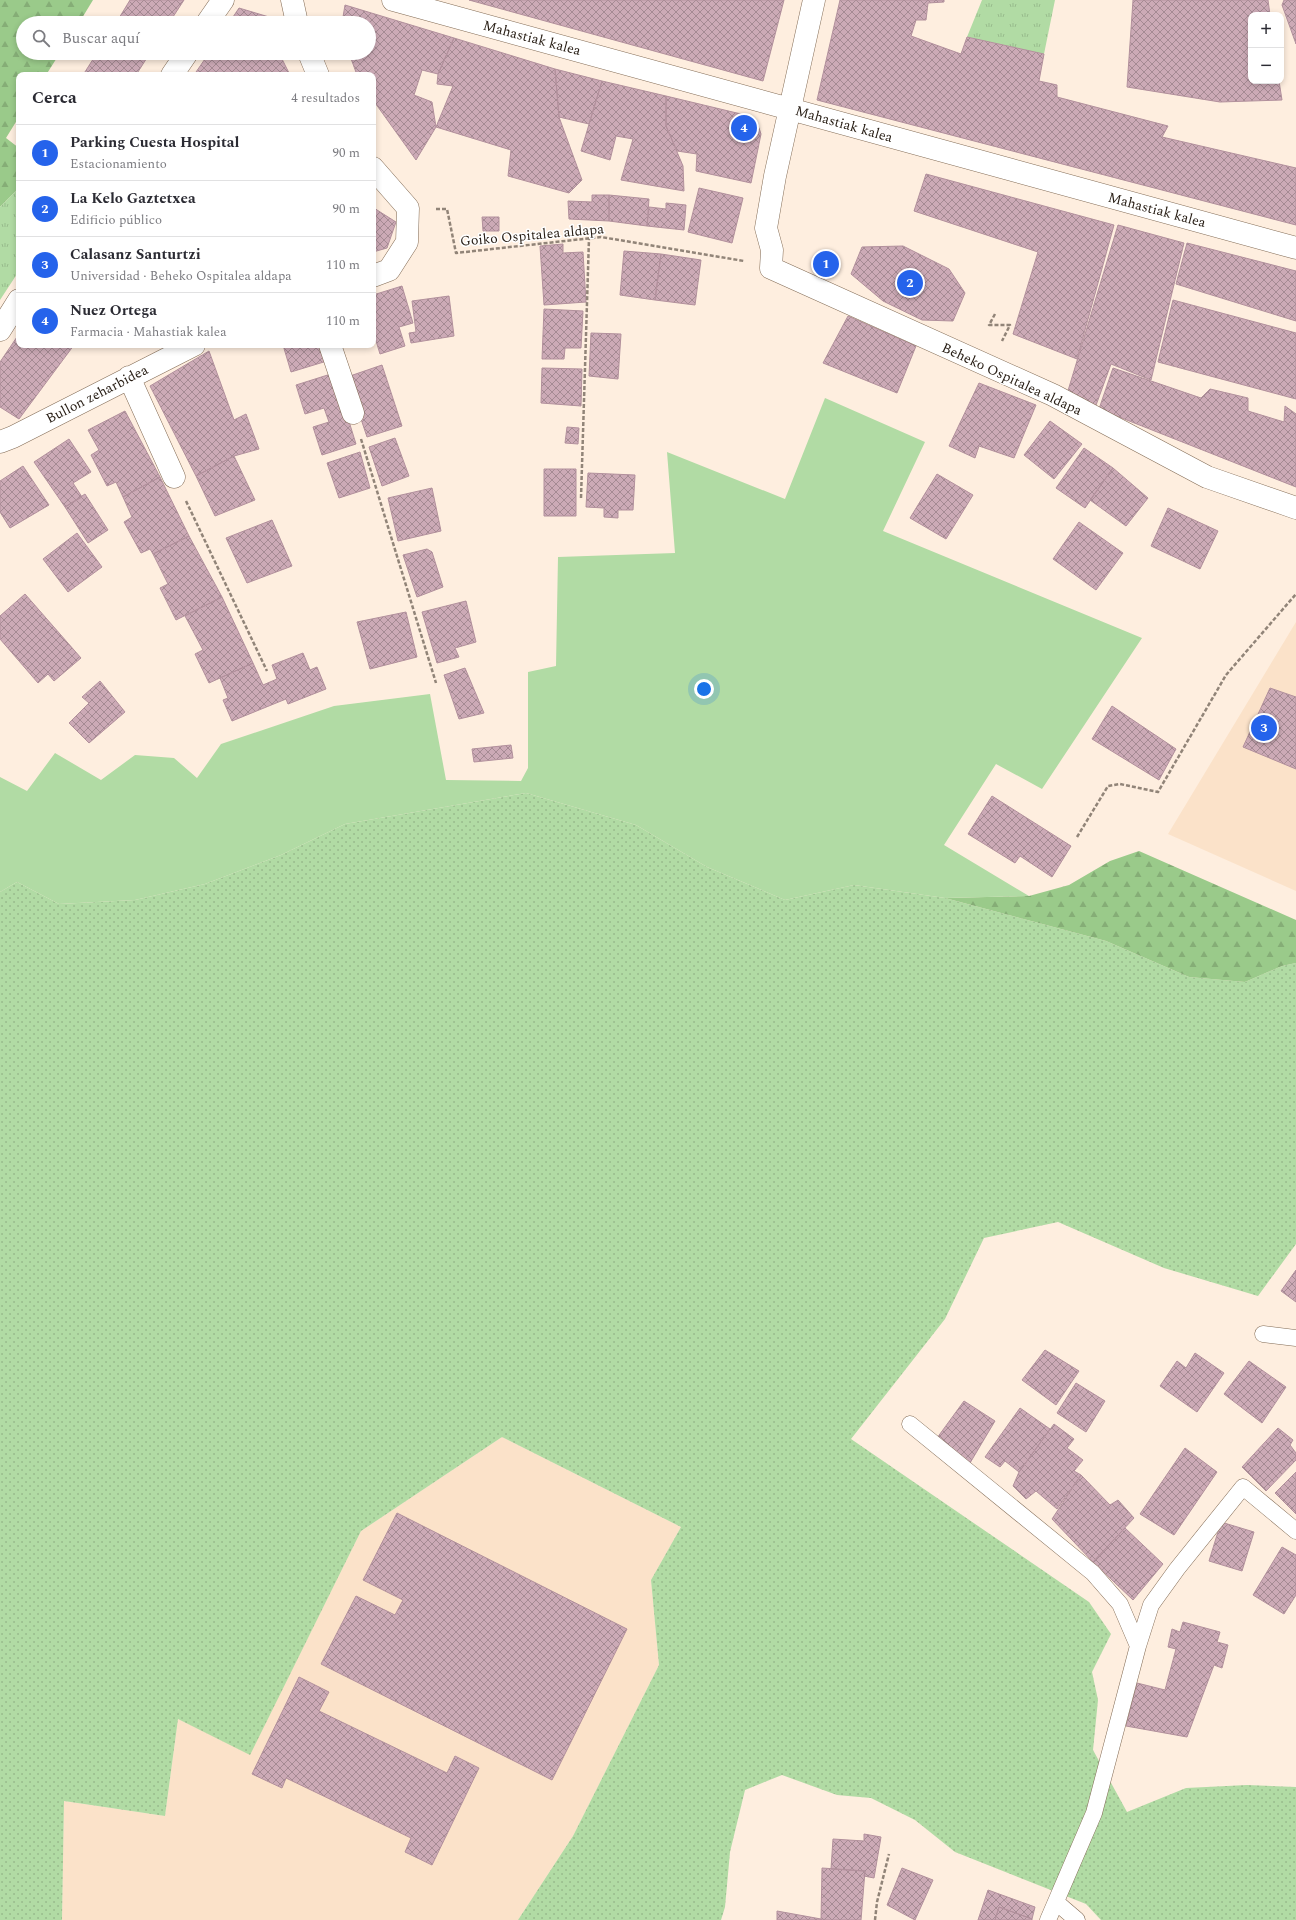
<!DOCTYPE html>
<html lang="es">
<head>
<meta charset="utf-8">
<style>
	:root { --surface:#fff; --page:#f2f2f3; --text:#2b2b33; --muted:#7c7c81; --line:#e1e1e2; --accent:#2563eb }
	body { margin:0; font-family:Spectral,serif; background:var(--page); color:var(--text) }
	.controls { position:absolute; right:12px; top:12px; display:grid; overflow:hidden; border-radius:8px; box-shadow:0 2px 6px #0003 }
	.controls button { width:36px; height:36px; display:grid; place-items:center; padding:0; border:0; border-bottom:1px solid var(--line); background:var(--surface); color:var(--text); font:20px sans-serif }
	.you { position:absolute; left:704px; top:689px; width:14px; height:14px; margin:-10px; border:3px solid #fff; border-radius:50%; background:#1a73e8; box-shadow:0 0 0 6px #1a73e833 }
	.badge { display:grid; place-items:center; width:26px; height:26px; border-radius:50%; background:var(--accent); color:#fff; font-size:13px; font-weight:700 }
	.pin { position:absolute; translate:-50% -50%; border:2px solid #fff; box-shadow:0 1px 4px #0006 }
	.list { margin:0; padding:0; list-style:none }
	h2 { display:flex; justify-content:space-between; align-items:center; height:52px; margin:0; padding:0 16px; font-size:17px }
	h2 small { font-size:13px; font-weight:400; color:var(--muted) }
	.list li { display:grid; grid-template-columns:26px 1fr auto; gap:12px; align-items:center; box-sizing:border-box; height:56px; padding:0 16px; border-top:1px solid var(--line) }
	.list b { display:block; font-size:15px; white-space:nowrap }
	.list p { margin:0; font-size:13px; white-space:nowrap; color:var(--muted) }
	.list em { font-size:13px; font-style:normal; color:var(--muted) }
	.icon { flex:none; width:22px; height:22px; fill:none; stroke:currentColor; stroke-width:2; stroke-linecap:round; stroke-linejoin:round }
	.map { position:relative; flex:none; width:1296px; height:1920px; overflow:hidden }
	.search { position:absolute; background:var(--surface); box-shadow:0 2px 6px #0003; left:16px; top:16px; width:360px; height:44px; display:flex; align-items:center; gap:10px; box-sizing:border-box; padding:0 14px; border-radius:22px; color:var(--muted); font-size:15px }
	.panel { position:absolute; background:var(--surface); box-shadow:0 2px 6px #0003; left:16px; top:72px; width:360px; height:276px; border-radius:8px }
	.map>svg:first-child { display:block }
	.built { fill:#fbe2c9 }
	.grass { fill:url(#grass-dots) }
	.forest { fill:url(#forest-firs) }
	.park { fill:url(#park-tufts) }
	.garden { fill:#b1dba4 }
	.building { fill:url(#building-cross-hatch); stroke:#b2909c }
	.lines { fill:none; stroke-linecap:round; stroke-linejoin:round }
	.lane-casing { stroke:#826b55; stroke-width:17 }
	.street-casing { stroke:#826b55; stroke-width:23 }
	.path { stroke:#918478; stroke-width:2.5; stroke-dasharray:4 2; stroke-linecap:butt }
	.lane { stroke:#fff; stroke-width:16 }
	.street { stroke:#fff; stroke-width:22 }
	.labels { text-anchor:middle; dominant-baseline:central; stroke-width:3; stroke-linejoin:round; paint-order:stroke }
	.street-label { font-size:14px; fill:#261c13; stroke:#fff }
</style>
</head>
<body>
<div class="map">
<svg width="1296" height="1920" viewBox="0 0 1296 1920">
	<defs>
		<pattern id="grass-dots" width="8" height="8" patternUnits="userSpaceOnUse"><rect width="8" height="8" fill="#b1dba4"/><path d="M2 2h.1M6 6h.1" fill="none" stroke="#98bb8c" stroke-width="1.8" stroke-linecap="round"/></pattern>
		<pattern id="forest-firs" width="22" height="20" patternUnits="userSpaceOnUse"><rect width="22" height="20" fill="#9aca8a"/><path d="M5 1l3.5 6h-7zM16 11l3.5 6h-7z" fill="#85ad76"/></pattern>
		<pattern id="park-tufts" width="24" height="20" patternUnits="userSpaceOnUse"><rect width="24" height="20" fill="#b1dba4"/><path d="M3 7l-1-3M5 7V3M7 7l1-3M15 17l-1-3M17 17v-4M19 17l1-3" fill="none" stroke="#98bb8c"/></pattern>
		<pattern id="building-cross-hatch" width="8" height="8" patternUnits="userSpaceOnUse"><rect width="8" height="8" fill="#ccaab6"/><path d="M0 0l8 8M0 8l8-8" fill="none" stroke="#a58a93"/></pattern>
	</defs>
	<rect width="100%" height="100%" fill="#feeedf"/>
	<path class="built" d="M1296,622V891L1168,834Z
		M502,1437L681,1527L651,1580L659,1665L573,1836L518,1920H62L64,1801L165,1816L178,1719L250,1754L361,1531Z"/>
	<path class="grass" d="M526,793L636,825L707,867L785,900L854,885L945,898L1106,941L1189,977L1245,982L1282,966L1296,963V1244L1258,1296L1164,1268L1058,1222L984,1238L945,1319L851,1439L1089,1602L1111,1634L1092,1672L1098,1700L1093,1750L1127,1812L1186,1788L1247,1785L1296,1787V1920H1101L1086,1904L955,1852L915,1820L871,1798L837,1795L782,1775L745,1790L730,1852L725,1907L721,1920H518L573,1836L659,1665L651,1580L681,1527L502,1437L361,1531L250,1755L178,1719L165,1816L64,1801L62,1920H0V892L17,882L59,904L135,900L205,884L281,855L345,824Z"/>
	<path class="forest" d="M0,0H93L79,23H23V53H60L46,75H19V117L6,138L19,148V188L0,207Z
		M1139,851L1296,920V963L1282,966L1245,982L1189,977L1106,941L945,898L1029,896L1069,885L1110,861Z"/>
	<path class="park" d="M982,0H1055L1044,54L967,37Z
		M19,188V271L0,300V207Z"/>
	<path class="garden" d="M825,398L925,442L883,531L1142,638L1042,789L996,764L944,845L1029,896L945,898L854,885L785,900L707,867L636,825L526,793L345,824L281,855L205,884L135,900L59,904L17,882L0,892V777L27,791L55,753L101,780L135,755L174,758L197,778L221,744L334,706L430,694L446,780L521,781L528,768V672L556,666L558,557L675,553L667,452L785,499Z"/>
	<path class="building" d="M130,0H184L169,23H116Z
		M469,0H784L763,81Z
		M840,0H944V2L928,3L926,20H916L911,36L961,54L967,37L1044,54L1039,81L1057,85V97L1168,126L1162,137L1296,168V225L817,100Z
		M1133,0H1268L1270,15H1251V81H1279L1282,100L1220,102L1127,87Z
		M1284,0H1296V44L1282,5Z
		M345,5L454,38L438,74L422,70L414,95L432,102L436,127L416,160L373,100V75H357L349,53H369V23H342Z
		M239,8L269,17L271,23H229Z
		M454,38L555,69L559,117L582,180L569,193L508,176L511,150L436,127L453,86L437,84L438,74Z
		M97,53H150L136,75H83Z
		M209,53H279L290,75H194Z
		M555,69L602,81L589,124L559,117Z
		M602,81L666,96V126L683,166L684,191L621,180L633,139L616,136L610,160L581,151Z
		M666,96L741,114L753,119L759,128L761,134L751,183L696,171L697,154L677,151L666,126Z
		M926,174L1114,225L1077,359L1013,334L1038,252L914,211Z
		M699,188L743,198L732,243L688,232Z
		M592,195H609V221L569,219L568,201L592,202Z
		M609,195L649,199L647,226L609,221Z
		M666,203L686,205L684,230L647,226L649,207L666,209Z
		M373,206L377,210L396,222L387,248L373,252Z
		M482,217H499V231H483Z
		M1118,225L1184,243L1151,380L1111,364L1095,408L1067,394Z
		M1187,243L1296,271V321L1176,284Z
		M563,244V253L583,252L586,302L544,305L540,246Z
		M903,246L949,269L965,293L953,321L922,320L883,301L851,274L862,247Z
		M624,251L661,254L655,300L620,295Z
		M661,254L701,260L695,305L655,300Z
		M402,286L413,323L399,327L405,346L380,354L373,331V295Z
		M449,296L454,336L411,343L409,333L416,332L412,301Z
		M1173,300L1296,333V399L1158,362Z
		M544,309L583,311L581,348H565L564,359H542Z
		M848,316L916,346L897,393L823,363Z
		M591,333L621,334L618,379L589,376Z
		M19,334V345H74L19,419L0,407V362Z
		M283,345H322L327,361L291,372Z
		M209,351L234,420L246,414L259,449L234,456L196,476L150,386Z
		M382,365L402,426L367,437L347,377Z
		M542,368L582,369L581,406L541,403Z
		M1113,368L1201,398L1210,389L1248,398V411L1284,422L1285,406L1296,414V487L1099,409Z
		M334,373L356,444L322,455L313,427L329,422L324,408L305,414L296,385Z
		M979,383L1036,405L1014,458L979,446L975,458L949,446Z
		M125,411L160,477L123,497L116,482L107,486L91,455L99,450L88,430Z
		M1050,421L1082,444L1054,479L1024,455Z
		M567,427L579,428L578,444L565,443Z
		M395,438L409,476L382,486L369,447Z
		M69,439L91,472L73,483L82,497L65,507L34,462Z
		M1084,448L1113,468L1085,508L1056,488Z
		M360,452L370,488L339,498L327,463Z
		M234,456L255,500L215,516L196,476Z
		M23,466L49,505L10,528L0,512V481Z
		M1113,468L1148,498L1126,526L1090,500Z
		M544,469H576V516H544Z
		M588,473L635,475L633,510H618V518L604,517V508L586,507Z
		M937,474L973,495L946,539L910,518Z
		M160,477L189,536L153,554L150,549L141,553L124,522L132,517L123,497Z
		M432,488L441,531L398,541L388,498Z
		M85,494L108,530L88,543L65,507Z
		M1168,508L1218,531L1200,569L1151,546Z
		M272,520L292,566L247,583L226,538Z
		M1079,522L1123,553L1096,590L1053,559Z
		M77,533L102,567L68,592L43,559Z
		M189,536L222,597L176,620L160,588L168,584L153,554Z
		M427,549L432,552L443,587L417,597L403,555Z
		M25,594L81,658L54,681L48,674L38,683L0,639V616Z
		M222,597L253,663L209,683L195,654L203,650L185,616Z
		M466,601L476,642L455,648L459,657L437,663L422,612Z
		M406,612L417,657L370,669L357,622Z
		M303,653L310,670L317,667L326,689L288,704L286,699L232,721L223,700L228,698L220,678L253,663L263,685L277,679L272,665Z
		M465,668L484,713L459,719L444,675Z
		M100,681L125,712L89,743L69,723L89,703L82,697Z
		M1270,688L1296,697V769L1243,747Z
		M1112,706L1176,749L1159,780L1092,739Z
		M511,745L513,758L474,762L472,749Z
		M992,796L1071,846L1052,877L1020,856L1015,863L968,834Z
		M1296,1270V1302L1281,1291Z
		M1045,1350L1079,1371L1056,1405L1022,1380Z
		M1195,1353L1224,1373L1197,1412L1160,1386L1177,1361L1186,1368Z
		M1249,1361L1286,1387L1262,1423L1224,1394Z
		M1076,1383L1105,1401L1086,1432L1057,1413Z
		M964,1401L995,1421L970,1463L937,1438Z
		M1020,1408L1050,1429L1019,1472L1005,1461L1000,1467L985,1457Z
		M1054,1424L1074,1439L1067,1448L1083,1460L1074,1471L1081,1475L1057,1509L1036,1491L1026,1499L1013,1486L1019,1472Z
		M1278,1428L1293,1440L1290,1445L1296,1453V1460L1266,1491L1242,1467Z
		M1185,1448L1217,1472L1174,1535L1140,1514Z
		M1296,1472V1514L1275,1493Z
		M1081,1475L1110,1505L1118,1500L1134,1518L1093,1562L1052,1519Z
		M397,1513L627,1629L552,1780L321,1664L356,1596L395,1615L403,1600L363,1580Z
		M1221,1522L1254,1532L1242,1571L1209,1561Z
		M1125,1528L1163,1564L1133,1600L1093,1562Z
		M1282,1547L1296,1555V1595L1284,1614L1253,1595Z
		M1183,1622L1220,1632L1217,1642L1228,1645L1222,1668L1214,1665L1187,1737L1126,1726L1137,1683L1165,1690L1176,1649L1168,1647L1172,1629L1180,1632Z
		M299,1677L329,1692L319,1711L447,1773L455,1756L479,1768L432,1865L405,1852L411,1838L286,1778L282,1788L252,1774Z
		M864,1834L881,1837L874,1878L864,1876L865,1871L831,1869L833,1839L864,1841Z
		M822,1868L865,1871L861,1920H821Z
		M902,1868L933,1880L915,1920L887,1905Z
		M988,1890L1035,1907L1032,1919L999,1907L995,1920H978Z
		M999,1907L1032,1919V1920H995Z
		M777,1911L821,1919V1920H777Z"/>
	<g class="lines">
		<defs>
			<path id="lane" d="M1263,1334L1296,1338
				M910,1424L1093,1573L1120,1604L1138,1646
				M1056,1902L1077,1920
				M1048,1920L1094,1813L1138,1646L1151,1605L1177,1569L1243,1487L1296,1531"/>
			<path id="street" d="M292,0L297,23
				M393,0L1296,248
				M814,0L775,176L766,228L772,250L771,268L1053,395L1207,477L1296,508
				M207,23L223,0
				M309,53L318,75
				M172,75L187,53
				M373,168L408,208L407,242L389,270L373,276
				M0,330L19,300
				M330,345L353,413
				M129,377L174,477
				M0,442L13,437L194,345"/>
		</defs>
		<use href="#lane" class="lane-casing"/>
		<use href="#street" class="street-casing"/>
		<path class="path" d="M436,209H447L456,253L601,237L744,261
			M995,314L989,325H1010L1002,341
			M361,439L436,683
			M581,498L589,238
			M186,501L267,671
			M1077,837L1108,786L1120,784L1158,792L1226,675L1296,594
			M875,1920L877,1902L889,1854"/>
		<use href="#lane" class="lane"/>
		<use href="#street" class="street"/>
	</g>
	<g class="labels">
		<g class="street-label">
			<text transform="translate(532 38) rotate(15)">Mahastiak kalea</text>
			<text transform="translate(844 124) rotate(16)">Mahastiak kalea</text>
			<text transform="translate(1157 210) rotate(15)">Mahastiak kalea</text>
			<text transform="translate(532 235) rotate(-5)">Goiko Ospitalea aldapa</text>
			<text transform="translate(1012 379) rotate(25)">Beheko Ospitalea aldapa</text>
			<text transform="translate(97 394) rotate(-27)">Bullon zeharbidea</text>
		</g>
	</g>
</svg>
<div class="controls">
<button>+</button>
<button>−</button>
</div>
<div class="you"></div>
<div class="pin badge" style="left:826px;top:264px">1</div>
<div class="pin badge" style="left:910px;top:283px">2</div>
<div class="pin badge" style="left:1264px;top:728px">3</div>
<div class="pin badge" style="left:744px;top:128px">4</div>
<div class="search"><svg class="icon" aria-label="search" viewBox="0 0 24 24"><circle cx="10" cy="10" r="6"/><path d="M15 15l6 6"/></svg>Buscar aquí</div>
<section class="panel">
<h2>Cerca<small>4 resultados</small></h2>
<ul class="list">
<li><span class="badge">1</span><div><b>Parking Cuesta Hospital</b><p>Estacionamiento</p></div><em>90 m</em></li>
<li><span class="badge">2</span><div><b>La Kelo Gaztetxea</b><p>Edificio público</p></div><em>90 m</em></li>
<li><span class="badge">3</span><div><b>Calasanz Santurtzi</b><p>Universidad · Beheko Ospitalea aldapa</p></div><em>110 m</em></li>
<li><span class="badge">4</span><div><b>Nuez Ortega</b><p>Farmacia · Mahastiak kalea</p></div><em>110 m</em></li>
</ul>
</section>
</div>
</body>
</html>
